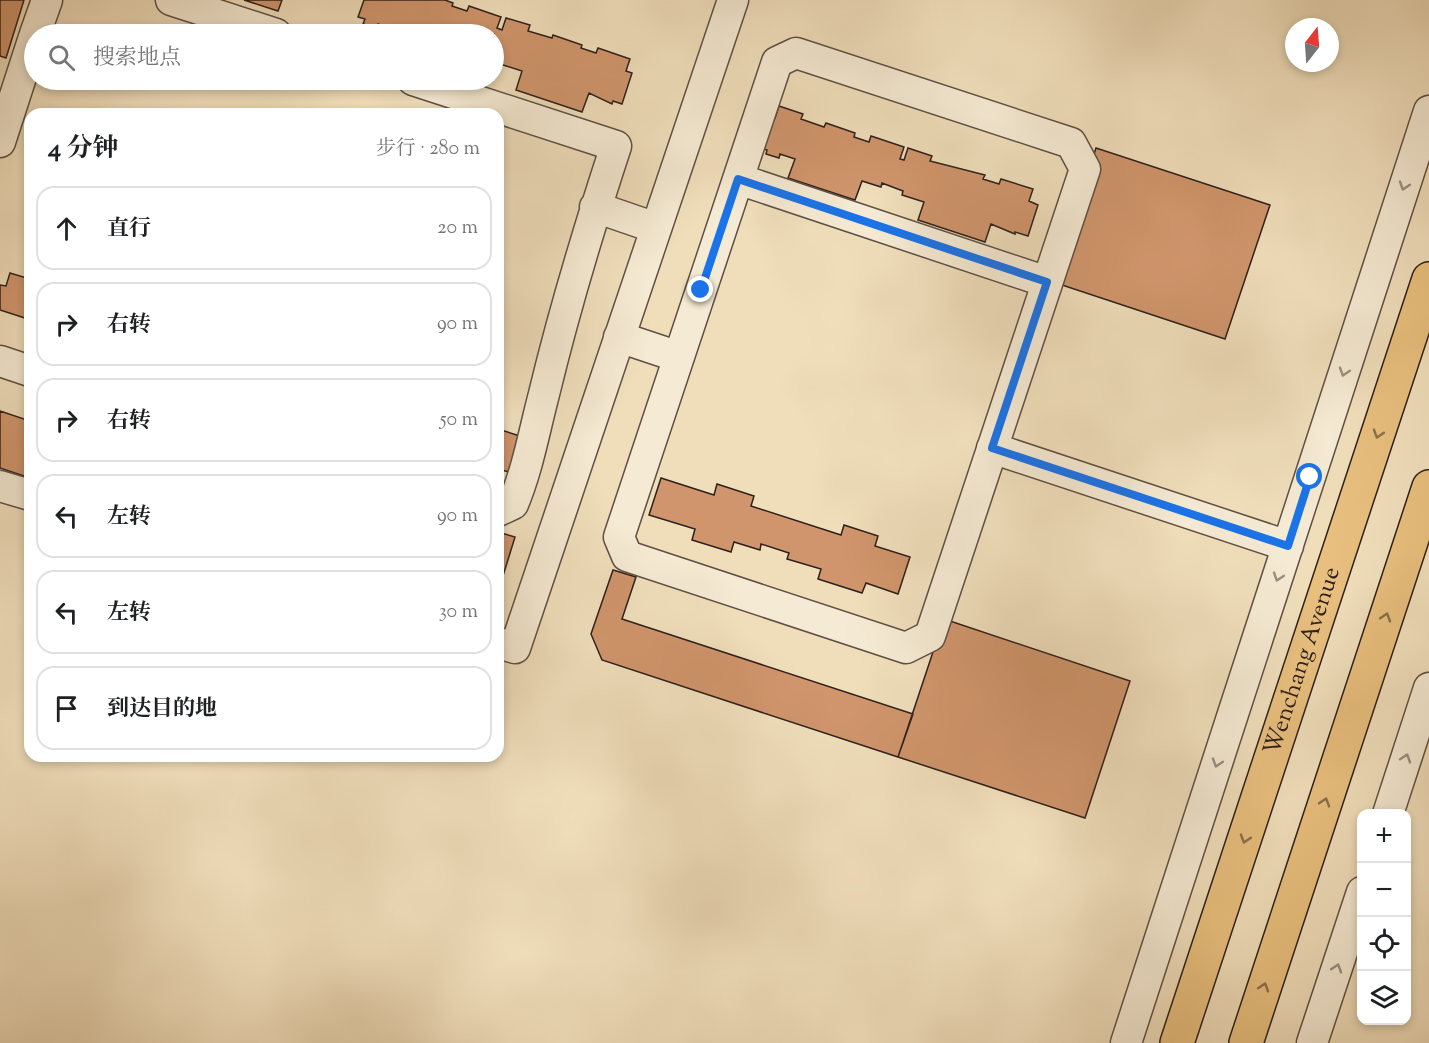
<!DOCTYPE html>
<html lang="zh">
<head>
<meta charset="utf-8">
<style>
	:root { --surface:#fff; --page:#f2f2f2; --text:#202124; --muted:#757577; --line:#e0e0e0 }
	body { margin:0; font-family:"Sorts Mill Goudy","Noto Serif SC",serif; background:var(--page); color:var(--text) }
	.controls { position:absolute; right:18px; bottom:18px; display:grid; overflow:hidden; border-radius:12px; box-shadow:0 3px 9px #0003 }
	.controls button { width:54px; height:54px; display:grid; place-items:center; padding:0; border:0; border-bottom:2px solid var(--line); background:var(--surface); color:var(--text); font:30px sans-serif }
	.compass { position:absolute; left:1285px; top:18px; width:54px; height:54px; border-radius:50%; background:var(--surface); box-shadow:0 3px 9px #0003; rotate:17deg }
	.stop { position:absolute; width:18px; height:18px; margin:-14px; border:4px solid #1a73e8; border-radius:50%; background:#fff }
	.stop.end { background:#1a73e8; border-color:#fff; box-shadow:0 2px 6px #0008 }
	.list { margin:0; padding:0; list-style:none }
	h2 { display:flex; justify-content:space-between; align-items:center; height:78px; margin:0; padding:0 24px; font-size:26px }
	h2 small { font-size:20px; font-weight:400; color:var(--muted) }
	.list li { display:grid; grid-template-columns:39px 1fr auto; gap:18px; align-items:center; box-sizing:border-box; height:84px; margin:0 12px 12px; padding:0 12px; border:2px solid var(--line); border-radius:18px }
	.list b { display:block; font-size:22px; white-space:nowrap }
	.list em { font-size:20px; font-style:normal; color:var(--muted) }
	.icon { flex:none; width:33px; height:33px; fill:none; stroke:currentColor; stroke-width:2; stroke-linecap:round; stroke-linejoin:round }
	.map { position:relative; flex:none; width:1429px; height:1043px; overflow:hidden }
	.search { position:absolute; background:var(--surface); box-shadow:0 3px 9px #0003; left:24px; top:24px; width:480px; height:66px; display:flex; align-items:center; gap:15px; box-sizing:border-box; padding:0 21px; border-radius:33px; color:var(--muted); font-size:22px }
	.panel { position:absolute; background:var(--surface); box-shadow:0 3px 9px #0003; left:24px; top:108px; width:480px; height:654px; border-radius:18px }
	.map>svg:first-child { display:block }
	.building { fill:#d0956c; stroke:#2d201c; stroke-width:1.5 }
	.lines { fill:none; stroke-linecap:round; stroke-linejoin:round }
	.minor-casing { stroke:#5e5044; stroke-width:33 }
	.major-casing { stroke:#2d201c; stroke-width:36 }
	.minor { stroke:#f5ead3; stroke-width:30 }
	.major { stroke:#e8bf7e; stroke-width:33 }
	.oneway { stroke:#9b8f81 }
	.oneway2 { stroke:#8a704d }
	.route { stroke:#1a73e8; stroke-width:8 }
	.labels { text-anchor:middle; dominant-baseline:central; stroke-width:4.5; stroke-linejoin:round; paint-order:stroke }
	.street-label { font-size:24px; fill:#2d201c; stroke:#f5ead3 }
</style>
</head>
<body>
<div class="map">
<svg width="1429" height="1043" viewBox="0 0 1429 1043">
	<rect width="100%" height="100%" fill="#f0debb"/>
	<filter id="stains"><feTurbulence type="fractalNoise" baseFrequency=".00333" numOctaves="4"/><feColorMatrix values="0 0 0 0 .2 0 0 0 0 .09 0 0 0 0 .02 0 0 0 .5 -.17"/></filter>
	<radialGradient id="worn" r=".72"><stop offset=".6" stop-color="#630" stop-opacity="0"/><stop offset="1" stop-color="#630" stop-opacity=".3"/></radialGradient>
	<path class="building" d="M0,0H24L6,58L0,56Z
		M244,0H282L278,11Z
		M364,0H445L453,3L452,6L467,11L469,6L501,17L497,28L502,30L506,18L530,25L528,31L552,38L553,35L582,45L581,48L596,53L598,48L630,59L626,71L632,73L622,104L613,101L612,104L589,93L582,112L516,90L522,71L500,64L501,60L494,58V34H390L392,29L378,24L377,28L363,24L365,19L358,17Z
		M779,106L803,114L801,119L824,127L826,123L855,133L854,137L869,142L871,136L904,147L900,159L904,160L908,148L932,156L930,161L985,175L983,179L999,184L1001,179L1033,189L1029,201L1038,205L1028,236L1015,232V234L991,224L985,242L918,220L924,202L902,195L903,191L882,183L881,187L862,181L855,200L788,178L795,159L780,154L779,158L766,154L767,150L760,148L771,117L775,118Z
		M1096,148L1270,205L1225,339L1053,282Z
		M10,273L30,279V325L27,324L28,319L0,310V285L6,286Z
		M0,411L30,421V478L0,468Z
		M498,429L520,436L509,472L498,469Z
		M661,478L714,495L717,484L754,496L751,506L841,535L844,525L878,536L875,546L910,557L898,594L866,583L862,593L818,579L821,569L787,559L789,553L761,544L760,550L734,542L731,552L692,540L695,529L649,515Z
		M498,532L515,537L498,592Z
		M613,570L636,577L622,619L913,714L898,757L602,660L591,634Z
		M944,619L1130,681L1085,818L898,757Z"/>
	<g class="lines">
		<defs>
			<path id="minor" d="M171,0L276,34
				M35,34L47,0
				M796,53L1071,143L1085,169L930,636L906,648L627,556L619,537L777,62Z
				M413,80L616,146C589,228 564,311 544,394C534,432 528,468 513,504L498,511
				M0,142L34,37
				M738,179L1047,282
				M595,207L656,228
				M619,337L679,357
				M0,361L30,371
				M992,448L1288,546
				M0,486L30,495
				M498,643L515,648L733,0
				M1388,814L1429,688
				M1126,1043L1429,111
				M1312,1043L1362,892"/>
			<g id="major">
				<path id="s1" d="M1177,1043L1429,279"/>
				<path d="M1246,1043L1429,487"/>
			</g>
		</defs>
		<use href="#minor" class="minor-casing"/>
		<use href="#major" class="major-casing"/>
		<use href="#minor" class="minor"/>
		<use href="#major" class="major"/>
	</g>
	<defs><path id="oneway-chevron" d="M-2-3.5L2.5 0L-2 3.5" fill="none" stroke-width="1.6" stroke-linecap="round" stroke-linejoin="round" transform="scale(1.5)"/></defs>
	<g class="oneway">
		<use href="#oneway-chevron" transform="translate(1404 186) rotate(108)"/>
		<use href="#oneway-chevron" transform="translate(1344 372) rotate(108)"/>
		<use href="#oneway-chevron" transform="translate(1278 577) rotate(108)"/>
		<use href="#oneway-chevron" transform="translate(1406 758) rotate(-72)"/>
		<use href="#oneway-chevron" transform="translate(1217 763) rotate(108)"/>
		<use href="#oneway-chevron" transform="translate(1337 968) rotate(-72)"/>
	</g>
	<g class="oneway2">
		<use href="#oneway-chevron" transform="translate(1378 434) rotate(108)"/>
		<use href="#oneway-chevron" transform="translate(1386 617) rotate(-72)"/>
		<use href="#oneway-chevron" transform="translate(1325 802) rotate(-72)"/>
		<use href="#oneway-chevron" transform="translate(1245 839) rotate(108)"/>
		<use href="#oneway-chevron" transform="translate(1264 987) rotate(-72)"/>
	</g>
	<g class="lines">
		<path class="route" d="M701,290L738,179L1047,282L992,448L1288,546L1310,477"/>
	</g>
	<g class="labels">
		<g class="street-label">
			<text stroke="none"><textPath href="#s1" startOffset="402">Wenchang Avenue</textPath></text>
		</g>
	</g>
	<rect width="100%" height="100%" filter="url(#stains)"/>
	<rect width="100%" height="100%" fill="url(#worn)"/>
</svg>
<div class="controls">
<button>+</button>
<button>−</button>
<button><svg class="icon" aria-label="locate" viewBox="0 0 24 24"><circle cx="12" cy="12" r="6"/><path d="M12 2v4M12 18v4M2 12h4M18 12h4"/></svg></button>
<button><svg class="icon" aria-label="layers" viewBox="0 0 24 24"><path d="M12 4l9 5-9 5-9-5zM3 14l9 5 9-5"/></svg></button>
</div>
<svg class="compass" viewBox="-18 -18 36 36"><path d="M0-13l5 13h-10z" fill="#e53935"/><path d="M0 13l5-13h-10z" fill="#757577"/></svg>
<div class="stop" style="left:1310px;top:477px"></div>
<div class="stop end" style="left:701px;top:290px"></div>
<div class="search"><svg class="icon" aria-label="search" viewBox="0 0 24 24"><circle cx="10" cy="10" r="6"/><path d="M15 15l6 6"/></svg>搜索地点</div>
<section class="panel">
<h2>4 分钟<small>步行 · 280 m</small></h2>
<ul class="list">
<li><svg class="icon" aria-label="ahead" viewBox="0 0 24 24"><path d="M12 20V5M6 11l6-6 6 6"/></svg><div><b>直行</b></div><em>20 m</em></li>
<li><svg class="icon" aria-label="right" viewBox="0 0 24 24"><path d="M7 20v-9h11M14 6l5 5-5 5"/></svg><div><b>右转</b></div><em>90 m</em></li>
<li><svg class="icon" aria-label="right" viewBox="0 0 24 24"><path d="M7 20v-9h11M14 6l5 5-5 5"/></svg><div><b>右转</b></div><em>50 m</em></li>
<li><svg class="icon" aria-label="left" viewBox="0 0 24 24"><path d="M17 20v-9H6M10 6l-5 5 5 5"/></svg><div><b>左转</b></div><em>90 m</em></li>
<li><svg class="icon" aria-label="left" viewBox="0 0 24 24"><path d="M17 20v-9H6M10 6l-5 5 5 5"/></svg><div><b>左转</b></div><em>30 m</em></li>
<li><svg class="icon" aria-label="arrive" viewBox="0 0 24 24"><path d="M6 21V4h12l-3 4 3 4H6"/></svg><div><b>到达目的地</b></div></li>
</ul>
</section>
</div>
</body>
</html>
